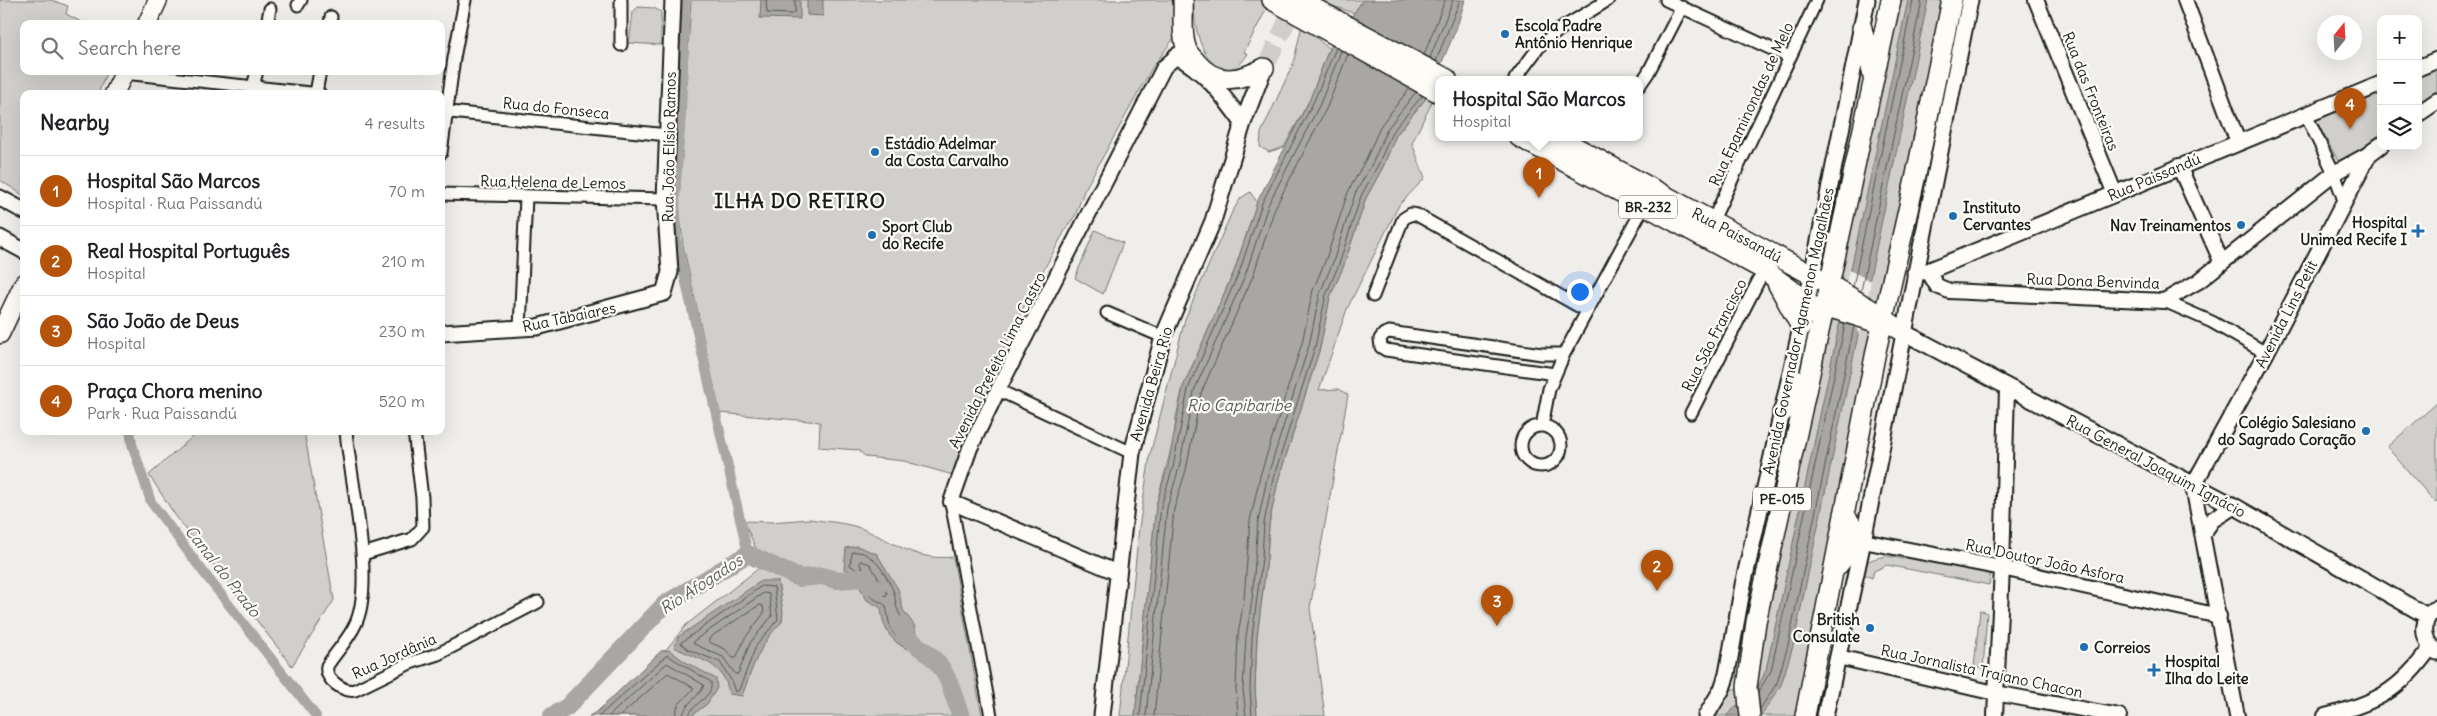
<!DOCTYPE html>
<html lang="en">
<head>
<meta charset="utf-8">
<style>
	:root { --surface:#fff; --page:#f2f2f2; --text:#202124; --muted:#757577; --line:#e0e0e0; --accent:#b45309 }
	body { margin:0; font-family:Delius,sans-serif; background:var(--page); color:var(--text) }
	.controls { position:absolute; right:15px; top:15px; display:grid; overflow:hidden; border-radius:10px; box-shadow:0 5px 20px #0002 }
	.controls button { width:45px; height:45px; display:grid; place-items:center; padding:0; border:0; border-bottom:1px solid var(--line); background:var(--surface); color:var(--text); font:25px sans-serif }
	.compass { position:absolute; left:2317px; top:15px; width:45px; height:45px; border-radius:50%; background:var(--surface); box-shadow:0 5px 20px #0002; rotate:18deg }
	.you { position:absolute; left:1579px; top:291px; width:18px; height:18px; margin:-12px; border:4px solid #fff; border-radius:50%; background:#1a73e8; box-shadow:0 0 0 8px #1a73e833 }
	.badge { display:grid; place-items:center; width:32px; height:32px; border-radius:50%; background:var(--accent); color:#fff; font-size:16px; font-weight:700 }
	.pin { position:absolute; translate:-50% -41px; filter:drop-shadow(0 1px 2px #0008) }
	.pin::after { content:''; position:absolute; top:26px; width:18px; height:15px; background:inherit; clip-path:polygon(0 0,100% 0,50% 100%) }
	.popup { position:absolute; left:1435px; top:76px; width:208px; height:65px; box-sizing:border-box; display:grid; place-content:center; border-radius:10px; background:var(--surface); filter:drop-shadow(0 1px 4px #0005); font-size:16px; white-space:nowrap; color:var(--muted) }
	.popup b { font-size:19px; color:var(--text) }
	.popup::after { content:''; position:absolute; left:50%; top:100%; margin-left:-10px; border:10px solid transparent; border-top-color:var(--surface) }
	.list { margin:0; padding:0; list-style:none }
	h2 { display:flex; justify-content:space-between; align-items:center; height:65px; margin:0; padding:0 20px; font-size:21px }
	h2 small { font-size:16px; font-weight:400; color:var(--muted) }
	.list li { display:grid; grid-template-columns:32px 1fr auto; gap:15px; align-items:center; box-sizing:border-box; height:70px; padding:0 20px; border-top:1px solid var(--line) }
	.list b { display:block; font-size:19px; white-space:nowrap }
	.list p { margin:0; font-size:16px; white-space:nowrap; color:var(--muted) }
	.list em { font-size:16px; font-style:normal; color:var(--muted) }
	.icon { flex:none; width:28px; height:28px; fill:none; stroke:currentColor; stroke-width:2; stroke-linecap:round; stroke-linejoin:round }
	.map { position:relative; flex:none; width:2437px; height:716px; overflow:hidden }
	.search { position:absolute; background:var(--surface); box-shadow:0 5px 20px #0002; left:20px; top:20px; width:425px; height:55px; display:flex; align-items:center; gap:12px; box-sizing:border-box; padding:0 18px; border-radius:10px; color:var(--muted); font-size:19px }
	.panel { position:absolute; background:var(--surface); box-shadow:0 5px 20px #0002; left:20px; top:90px; width:425px; height:345px; border-radius:10px }
	.map>svg:first-child { display:block }
	.green { fill:#d0cfcc; stroke:#767674 }
	.water { fill:#a8a7a3; stroke:#706f6d }
	.pier { fill:#f0eeea }
	.lines { fill:none; stroke-linecap:round; stroke-linejoin:round }
	.shore { stroke:#545452; stroke-width:1 }
	.canal { stroke:#a8a7a3; stroke-width:10 }
	.river { stroke:#a8a7a3; stroke-width:18 }
	.primary-tunnel { stroke:#d0cecb; stroke-width:18; stroke-dasharray:18 9; stroke-linecap:butt }
	.minor-casing { stroke:#1c1c1c; stroke-width:15 }
	.tertiary-casing { stroke:#1c1c1c; stroke-width:18 }
	.secondary-casing { stroke:#1c1c1c; stroke-width:19 }
	.primary-casing { stroke:#1c1c1c; stroke-width:21 }
	.trunk-casing { stroke:#1c1c1c; stroke-width:22 }
	.minor { stroke:#fdfcf7; stroke-width:11 }
	.tertiary { stroke:#fdfcf7; stroke-width:14 }
	.secondary { stroke:#fdfcf7; stroke-width:15 }
	.primary { stroke:#fdfcf7; stroke-width:18 }
	.trunk { stroke:#fdfcf7; stroke-width:19 }
	.poi-dot { fill:#1f6fb2; stroke:#fdfcf7; stroke-width:2 }
	.labels { text-anchor:middle; dominant-baseline:central; stroke-width:4.5; stroke-linejoin:round; paint-order:stroke }
	.shield { fill:#fdfcf7; stroke:#605f5e; stroke-width:1 }
	.shield-label { font-size:14px; font-weight:bold; fill:#1c1c1c }
	.poi-label { font-size:15px; font-weight:bold; fill:#1c1c1c; stroke:#fdfcf7; text-anchor:start }
	.street-label { font-size:15px; fill:#1c1c1c; stroke:#fdfcf7 }
	.water-label { font-size:16px; font-style:italic; fill:#5b5b59; stroke:#fdfcf7 }
	.district-label { font-size:20px; font-weight:bold; letter-spacing:1px; fill:#1c1c1c; stroke:#fdfcf7 }
</style>
</head>
<body>
<div class="map">
<svg width="2437" height="716" viewBox="0 0 2437 716">
	<rect width="100%" height="100%" fill="#f0eeea"/>
	<filter id="ink" filterUnits="userSpaceOnUse"><feTurbulence type="fractalNoise" baseFrequency=".02" numOctaves="2"/><feDisplacementMap in="SourceGraphic" scale="10" xChannelSelector="R" yChannelSelector="G"/><feConvolveMatrix kernelMatrix="1 2 1 2 8 2 1 2 1" color-interpolation-filters="sRGB"/></filter>
	<g filter="url(#ink)">
		<path class="green" d="M0,0H51L68,6L66,14L85,24H24V71H107L98,94H24V196L0,180Z
			M691,0H1177V34L1152,68L1084,191L1075,216L1068,225L1022,310L974,414L953,475L904,461L866,457L858,450L819,447L820,422L720,413L683,245L679,204Z
			M1194,0H1263L1269,4L1244,52L1248,54L1238,67C1204,82 1192,23 1194,0Z
			M1322,0H1363L1354,13L1321,2Z
			M1891,0H1952L1798,716H1708L1725,691L1747,686Z
			M638,7L654,8L661,12V45L629,43L633,12Z
			M1302,25L1329,49L1310,99L1284,147L1269,152L1260,147L1261,133L1293,64Z
			M2437,67V90L2418,104V75Z
			M2381,90V133L2346,162L2340,164L2315,119Z
			M1427,97L1433,100L1412,143L1425,178L1399,205L1347,309L1319,390L1339,389L1348,395L1310,608L1325,716H1257L1255,689L1257,637L1267,558L1269,524L1278,481L1320,348L1330,297L1344,265L1366,198L1383,167L1396,135Z
			M1250,192L1257,202L1235,269L1183,387L1176,417L1174,438L1156,505L1135,716H1120L1139,528L1150,455L1185,319L1232,212L1241,198Z
			M1095,230L1123,243L1103,294L1075,278Z
			M2437,403V501L2435,502L2387,447Z
			M199,431H304L334,600L292,666L175,515L149,475Z
			M810,519C826,522 844,522 860,528C895,541 912,561 953,557L982,716H598L637,685L686,625L763,565L744,521L771,522Z
			M1888,556L1904,559L1906,556L1991,571L1989,585L1887,565L1874,571L1872,578L1860,573C1864,559 1876,558 1888,556Z
			M1980,610L1987,613L1983,669L1974,667Z"/>
		<path class="water" d="M761,0H800V19L760,18Z
			M807,0H823V16L807,15Z
			M1363,0H1465L1457,27L1427,97L1396,135L1383,167L1366,198L1344,265L1330,297L1320,348L1278,481L1269,524L1267,558L1257,637L1255,689L1257,716H1135L1156,505L1168,466L1183,387L1235,269L1257,202L1310,99L1329,49Z
			M1908,0H1928L1793,646L1781,685L1761,716H1726L1759,685L1766,670Z
			M857,546L877,554L898,589L903,610L914,625L917,639L907,649C889,640 883,628 881,608L867,600L851,571L844,569L846,548Z
			M761,581H778L783,612L782,622C760,642 752,669 742,696L729,694C724,661 700,661 674,647L678,637Z
			M669,650L684,661L716,679L717,688L707,704L691,716H589L598,711L661,651Z"/>
		<path class="pier" d="M1849,270L1871,281L1860,335L1857,329L1839,319Z"/>
		<g class="lines">
			<path class="shore" d="M766,0L767,13L792,14L795,12V0
				M1424,55L1445,0
				M1430,58L1453,0
				M1436,61L1460,0
				M1853,287L1913,0
				M1861,291L1922,0
				M853,552C873,549 886,575 893,590C896,597 895,606 899,613C904,622 910,626 911,637L907,642C889,639 889,620 886,606C882,602 876,601 872,597C863,589 864,572 850,565Z
				M861,561L870,564L887,593L886,596L876,592L860,564Z
				M762,586L774,587L778,619L756,646L739,690L735,692L731,680L720,662L689,650L681,643Z
				M764,593L769,594L772,616L750,643L738,674H735L723,657L694,644V641Z
				M760,605L763,606L764,613L745,638L736,658H733L725,649L709,642V639L715,634Z
				M1758,692L1771,671L1845,324
				M1760,709L1777,683L1788,645L1854,326
				M599,716L667,655L711,682C714,698 691,703 689,716
				M609,716L667,663L704,685C700,697 684,703 683,716
				M620,716L668,673L694,688L678,705L675,716
				M1140,716L1161,506L1173,467L1188,389L1240,270L1262,203L1314,101L1336,48
				M1146,716L1167,508L1179,468L1194,391L1246,273L1268,205L1320,104L1341,51
				M1154,716L1174,509L1186,470L1201,393L1253,276L1275,208L1327,107L1348,54
				M1238,716L1236,689L1238,635L1244,599L1250,521L1260,476L1302,343L1313,290L1326,259L1348,192L1366,159L1381,125L1409,89
				M1246,716L1243,689L1246,636L1252,600L1258,522L1267,478L1309,345L1320,293L1333,262L1355,194L1373,162L1387,129L1416,92
				M1252,716L1250,689L1252,637L1262,558L1264,523L1273,479L1315,347L1326,295L1339,264L1361,196L1378,165L1392,132L1422,96"/>
			<path class="canal" d="M685,0L681,116L675,194L676,239L748,554
				M130,431L132,444L151,502L204,573L316,716"/>
			<path class="river" d="M899,625C908,642 922,647 935,660C950,676 953,696 961,716
				M552,716L567,707L665,604L748,554L799,578L822,576L837,580L863,578L877,589"/>
			<path class="primary-tunnel" d="M1268,61L1297,0"/>
			<defs>
				<path id="minor" d="M1666,0L1789,57
					M298,5L301,0
					M267,24L270,9
					M330,24L331,17
					M621,45V0
					M124,73L320,94
					M1515,79L1539,47L1559,30L1608,0
					M1639,86L1648,73L1682,7
					M253,87L257,71
					M316,93L320,71
					M441,111L667,135
					M2306,115L2334,173L2344,200
					M441,153L454,58L465,0
					M441,194L665,199
					M1712,222L1817,0
					M1373,296L1399,229L1403,219L1411,214L1417,215L1587,311
					M2164,301L2212,322L2266,353
					M1107,313L1163,337
					M520,328L526,197
					M1555,374L1386,350L1381,347L1380,339L1384,334L1389,332L1542,354H1564
					M998,390L1132,453
					M1691,413L1764,270
					M1542,426L1549,389L1564,354L1644,206
					M1521 446a20 20 0 1 1 40 0a20 20 0 1 1-40 0Z
					M346,431C350,480 376,583 355,625C348,640 335,653 327,666C324,679 344,693 355,690L410,663L438,654L538,602
					M951,502L991,716
					M363,554L412,539L423,527L422,498L414,431"/>
				<path id="tertiary" d="M2036,0L2115,194
					M2185,0L2238,142
					M2179,166L2222,263
					M1928,271L1937,286L1949,291L2164,301L2199,281L2334,173L2369,154
					M2193,486L2237,716
					M1863,541L2002,568L2219,616
					M1118,573L951,502L970,448L998,390L1164,67L1185,49
					M1838,657L1995,693L2119,716
					M1995,716L2002,568L2007,389
					M2325,716C2376,703 2400,691 2431,647"/>
				<path id="secondary" d="M1176,56C1205,70 1224,97 1243,123
					M2418,68L2437,60
					M2418,114L2437,101
					M0,198L24,211
					M0,238L24,251
					M1915,273L1928,271L2381,84
					M1903,332L2234,506L2427,616
					M441,333L537,327L664,293L670,272L665,199L673,0
					M2193,486L2266,353L2369,154L2381,145
					M2203,533L2212,520L2234,506
					M2437,608C2420,618 2421,641 2437,652
					M1102,716L1132,453L1163,337L1213,221L1243,123L1264,68
					M1706,716L1722,689L1727,674L1743,585L1807,301L1867,0
					M1825,716L1863,541L1970,0"/>
				<path id="primary" d="M147,24L158,0
					M114,94L125,71
					M0,334L24,283"/>
				<path id="trunk" d="M1183,0C1184,15 1181,33 1186,47C1187,53 1193,58 1197,63C1216,86 1240,81 1264,68
					M1272,0L1439,93
					M1299,0L1447,79
					M1862,28L1873,76
					M1519,137L1764,270L1807,301L1821,323
					M1557,137L1830,285L1875,312L1903,332
					M1777,283L1801,327
					M1824,312L1834,309L1875,322L1879,321
					M1782,413L1791,402L1799,381
					M1834,570L1852,548L1863,541L1844,514
					M1750,716L1747,687L1756,622L1891,0
					M1805,716L1876,351L1916,175L1952,0"/>
			</defs>
			<use href="#minor" class="minor-casing"/>
			<use href="#tertiary" class="tertiary-casing"/>
			<use href="#secondary" class="secondary-casing"/>
			<use href="#primary" class="primary-casing"/>
			<use href="#trunk" class="trunk-casing"/>
			<use href="#minor" class="minor"/>
			<use href="#tertiary" class="tertiary"/>
			<use href="#secondary" class="secondary"/>
			<use href="#primary" class="primary"/>
			<use href="#trunk" class="trunk"/>
		</g>
	</g>
	<g class="poi-dot">
		<circle cx="1505" cy="34" r="5"/>
		<circle cx="875" cy="152" r="5"/>
		<circle cx="1953" cy="216" r="5"/>
		<circle cx="2241" cy="225" r="5"/>
		<path d="M2415.5 223.5h5v5h5v5h-5v5h-5v-5h-5v-5h5z"/>
		<circle cx="872" cy="235" r="5"/>
		<circle cx="2366" cy="431" r="5"/>
		<circle cx="1870" cy="628" r="5"/>
		<circle cx="2084" cy="647" r="5"/>
		<path d="M2151.5 662.5h5v5h5v5h-5v5h-5v-5h-5v-5h5z"/>
	</g>
	<g class="labels">
		<g class="shield">
			<rect x="1619" y="195.5" width="58" height="23" rx="4"/>
			<rect x="1753" y="487.5" width="58" height="23" rx="4"/>
		</g>
		<g class="shield-label">
			<text x="1648" y="207">BR-232</text>
			<text x="1782" y="499">PE-015</text>
		</g>
		<g class="poi-label">
			<text x="1515" y="25">Escola Padre<tspan x="1515" dy="17">Antônio Henrique</tspan></text>
			<text x="885" y="143">Estádio Adelmar<tspan x="885" dy="17">da Costa Carvalho</tspan></text>
			<text x="1963" y="207">Instituto<tspan x="1963" dy="17">Cervantes</tspan></text>
			<text x="2407" y="222" text-anchor="end">Hospital<tspan x="2407" dy="17">Unimed Recife I</tspan></text>
			<text x="2231" y="225" text-anchor="end">Nav Treinamentos</text>
			<text x="882" y="226">Sport Club<tspan x="882" dy="17">do Recife</tspan></text>
			<text x="2356" y="422" text-anchor="end">Colégio Salesiano<tspan x="2356" dy="17">do Sagrado Coração</tspan></text>
			<text x="1860" y="619" text-anchor="end">British<tspan x="1860" dy="17">Consulate</tspan></text>
			<text x="2094" y="647">Correios</text>
			<text x="2165" y="661">Hospital<tspan x="2165" dy="17">Ilha do Leite</tspan></text>
		</g>
		<g class="street-label">
			<text transform="translate(2091 91) rotate(68)">Rua das Fronteiras</text>
			<text transform="translate(1751 104) rotate(-65)">Rua Epaminondas de Melo</text>
			<text transform="translate(556 108) rotate(6)">Rua do Fonseca</text>
			<text transform="translate(669 147) rotate(-89)">Rua João Elísio Ramos</text>
			<text transform="translate(2154 177) rotate(-23)">Rua Paissandú</text>
			<text transform="translate(553 182) rotate(1)">Rua Helena de Lemos</text>
			<text transform="translate(1737 235) rotate(28)">Rua Paissandú</text>
			<text transform="translate(2093 281) rotate(2)">Rua Dona Benvinda</text>
			<text transform="translate(2286 314) rotate(-63)">Avenida Lins Petit</text>
			<text transform="translate(569 317) rotate(-12)">Rua Tabaiares</text>
			<text transform="translate(1798 331) rotate(-78)">Avenida Governador Agamenon Magalhães</text>
			<text transform="translate(1714 335) rotate(-63)">Rua São Francisco</text>
			<text transform="translate(997 360) rotate(-63)">Avenida Prefeito Lima Castro</text>
			<text transform="translate(1151 384) rotate(-74)">Avenida Beira Rio</text>
			<text transform="translate(2156 466) rotate(28)">Rua General Joaquim Ignácio</text>
			<text transform="translate(2045 561) rotate(12)">Rua Doutor João Asfora</text>
			<text transform="translate(394 656) rotate(-24)">Rua Jordânia</text>
			<text transform="translate(1982 671) rotate(12)">Rua Jornalista Trajano Chacon</text>
		</g>
		<g class="water-label">
			<text x="1239" y="405">Rio Capibaribe</text>
			<text transform="translate(223 571) rotate(52)">Canal do Prado</text>
			<text transform="translate(701 584) rotate(-33)">Rio Afogados</text>
		</g>
		<g class="district-label">
			<text x="800" y="200">ILHA DO RETIRO</text>
		</g>
	</g>
</svg>
<div class="controls">
<button>+</button>
<button>−</button>
<button><svg class="icon" aria-label="layers" viewBox="0 0 24 24"><path d="M12 4l9 5-9 5-9-5zM3 14l9 5 9-5"/></svg></button>
</div>
<svg class="compass" viewBox="-18 -18 36 36"><path d="M0-13l5 13h-10z" fill="#e53935"/><path d="M0 13l5-13h-10z" fill="#757577"/></svg>
<div class="you"></div>
<div class="pin badge" style="left:1539px;top:198px">1</div>
<div class="popup"><b>Hospital São Marcos</b>Hospital</div>
<div class="pin badge" style="left:1657px;top:591px">2</div>
<div class="pin badge" style="left:1497px;top:626px">3</div>
<div class="pin badge" style="left:2350px;top:129px">4</div>
<div class="search"><svg class="icon" aria-label="search" viewBox="0 0 24 24"><circle cx="10" cy="10" r="6"/><path d="M15 15l6 6"/></svg>Search here</div>
<section class="panel">
<h2>Nearby<small>4 results</small></h2>
<ul class="list">
<li><span class="badge">1</span><div><b>Hospital São Marcos</b><p>Hospital · Rua Paissandú</p></div><em>70 m</em></li>
<li><span class="badge">2</span><div><b>Real Hospital Português</b><p>Hospital</p></div><em>210 m</em></li>
<li><span class="badge">3</span><div><b>São João de Deus</b><p>Hospital</p></div><em>230 m</em></li>
<li><span class="badge">4</span><div><b>Praça Chora menino</b><p>Park · Rua Paissandú</p></div><em>520 m</em></li>
</ul>
</section>
</div>
</body>
</html>
